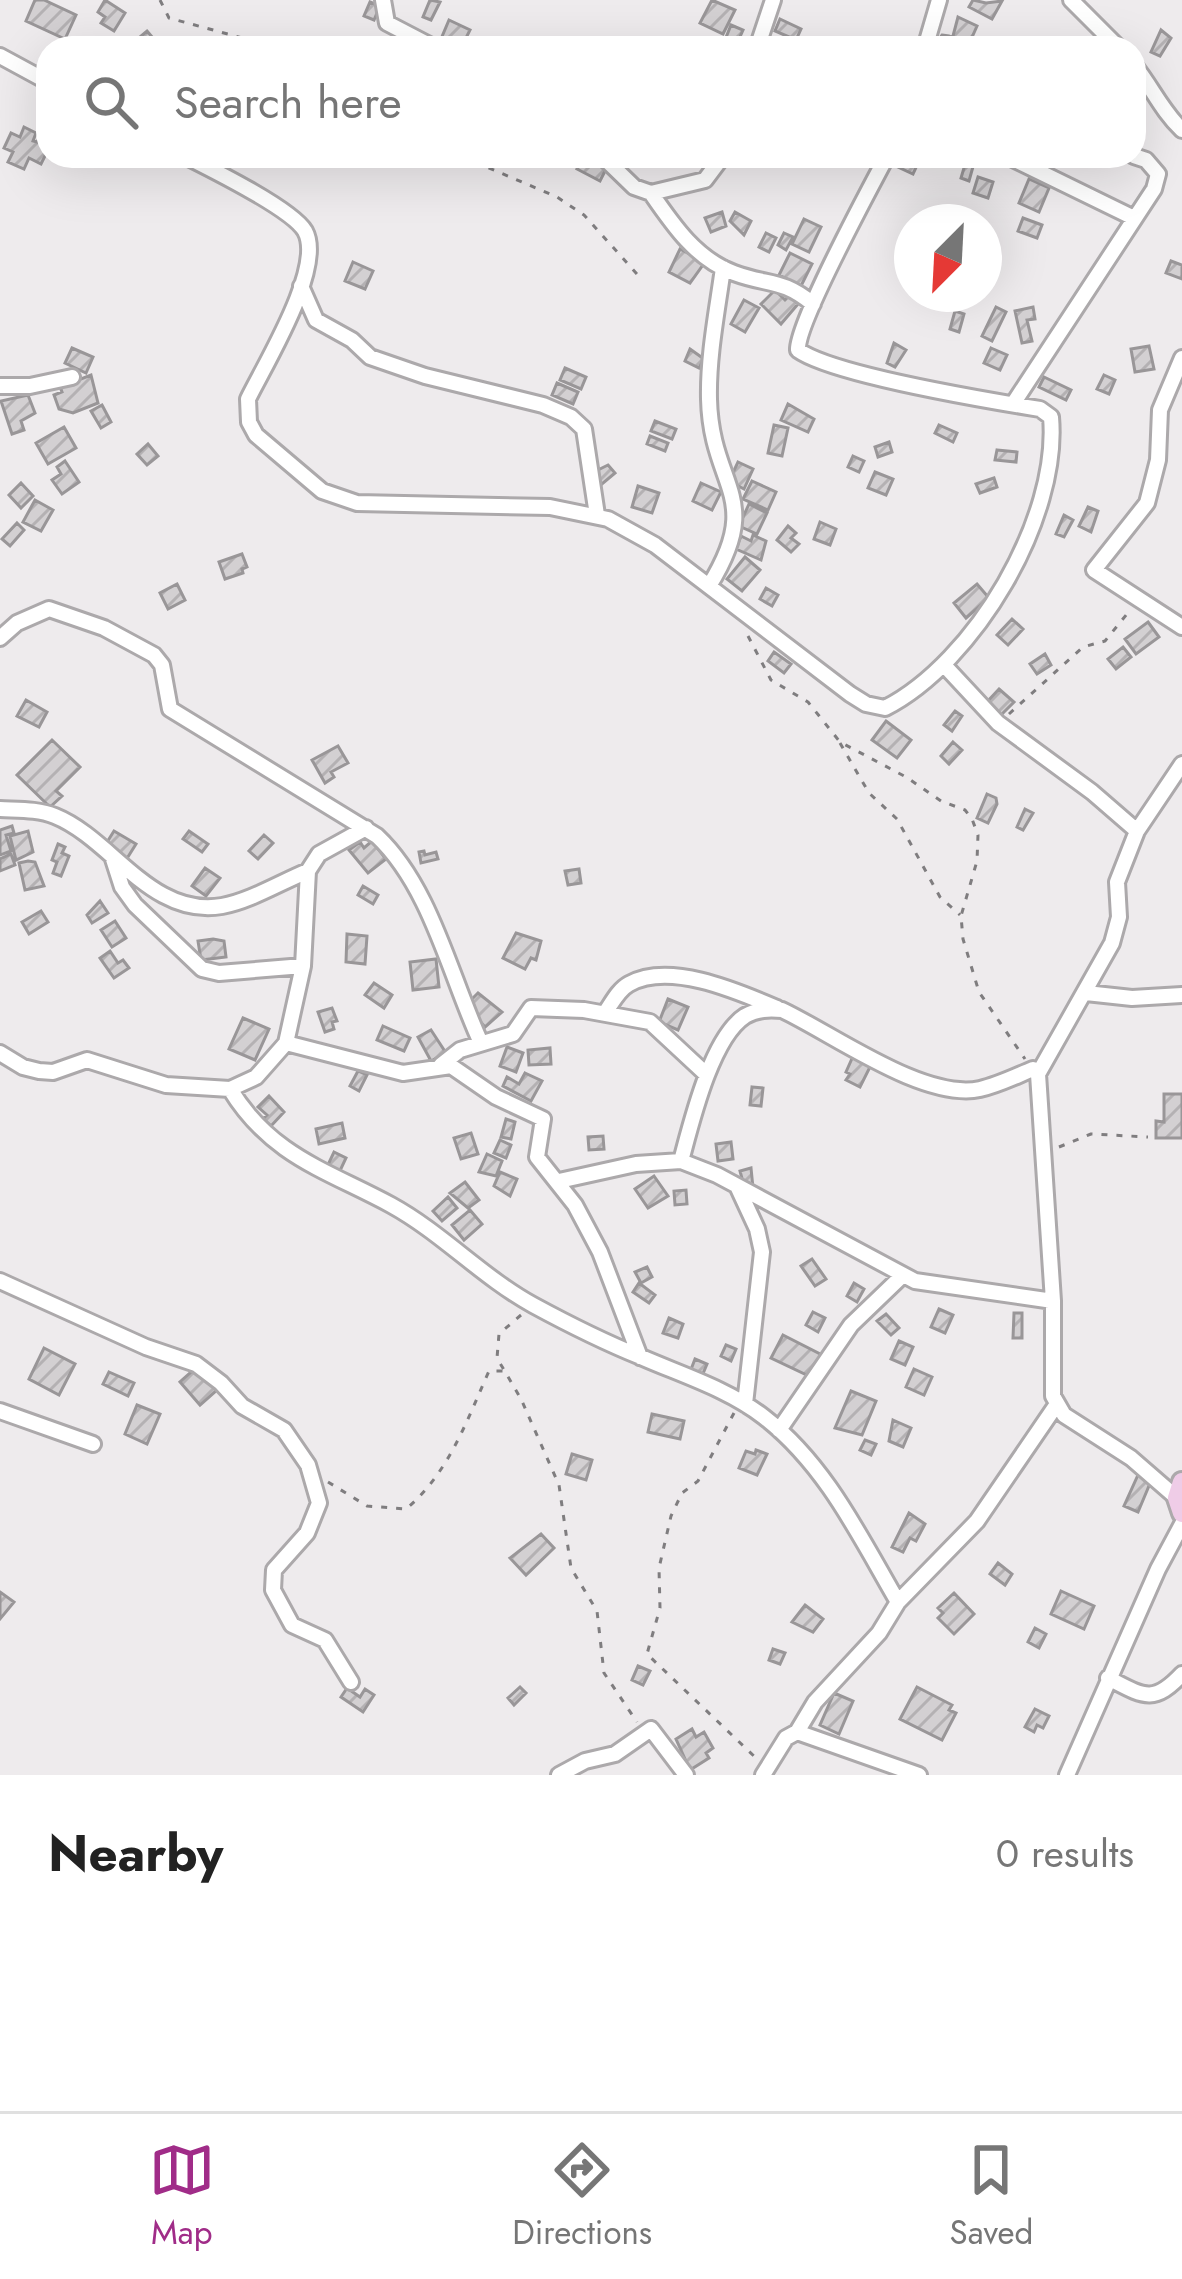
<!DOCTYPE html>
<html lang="en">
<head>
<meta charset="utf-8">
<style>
	:root { --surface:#fff; --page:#f2f2f2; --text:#222; --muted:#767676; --line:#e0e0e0; --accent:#a02c88 }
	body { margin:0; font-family:Jost,sans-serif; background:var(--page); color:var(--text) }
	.compass { position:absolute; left:894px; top:204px; width:108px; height:108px; border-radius:50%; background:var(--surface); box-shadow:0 12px 48px #0002; rotate:204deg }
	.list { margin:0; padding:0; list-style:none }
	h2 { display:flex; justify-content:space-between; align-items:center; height:156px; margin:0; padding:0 48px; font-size:51px }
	h2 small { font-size:39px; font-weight:400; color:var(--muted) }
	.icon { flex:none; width:66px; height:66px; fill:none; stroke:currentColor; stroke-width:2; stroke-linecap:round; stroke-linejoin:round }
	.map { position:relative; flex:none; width:1182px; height:1775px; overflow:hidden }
	.search { position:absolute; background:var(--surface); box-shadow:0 12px 48px #0002; left:36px; right:36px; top:36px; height:132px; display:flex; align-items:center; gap:30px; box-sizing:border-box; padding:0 42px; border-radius:36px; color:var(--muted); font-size:45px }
	.sheet { height:336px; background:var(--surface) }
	nav { display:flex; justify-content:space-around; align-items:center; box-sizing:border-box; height:168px; border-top:3px solid var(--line); background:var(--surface); font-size:33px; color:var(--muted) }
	nav a { display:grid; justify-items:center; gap:6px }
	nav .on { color:var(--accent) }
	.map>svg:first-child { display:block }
	.building { fill:url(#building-hatch); stroke:#999698; stroke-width:3 }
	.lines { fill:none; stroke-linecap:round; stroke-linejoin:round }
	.street-casing { stroke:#aca9ab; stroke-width:20 }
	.secondary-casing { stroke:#aca9ab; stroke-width:24 }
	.path { stroke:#7f7d7f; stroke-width:3; stroke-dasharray:6 9; stroke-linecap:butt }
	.street { stroke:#fff; stroke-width:14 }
	.secondary { stroke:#efcce7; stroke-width:18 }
</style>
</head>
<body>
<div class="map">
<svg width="1182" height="1775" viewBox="0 0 1182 1775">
	<defs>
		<pattern id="building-hatch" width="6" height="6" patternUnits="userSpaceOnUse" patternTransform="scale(3)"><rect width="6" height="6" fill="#d3d0d2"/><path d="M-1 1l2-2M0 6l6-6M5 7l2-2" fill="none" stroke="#b4b1b3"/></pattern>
	</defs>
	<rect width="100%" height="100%" fill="#eeebed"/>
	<path class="building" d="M35,0H44L76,15L65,39L26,21Z
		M105,0L125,13L114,31L101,23L105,17L98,12Z
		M430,0L440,2L431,20L423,17Z
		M712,0L735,10L723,34L700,23Z
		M973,0L986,3L1002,1L992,19L969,7Z
		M370,2L380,6L374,20L364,16Z
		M958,17L977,26L969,44L953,36Z
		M780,19L801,29L796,40L775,31Z
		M449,20L470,30L461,48L441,39Z
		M731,25L743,30L735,48L723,45Z
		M1161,30L1171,38L1160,56L1151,52Z
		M147,31L158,44L139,48L134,42Z
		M942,35L949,36L968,45L933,47Z
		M24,127L36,133L33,141L37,142L40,136L48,140V150L41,164L29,158L24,169L8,162L13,152L4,148L11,133L20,137Z
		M903,156L919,161L913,174L898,167Z
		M584,157L606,169L600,181L577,169Z
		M966,161L974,163L969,181L961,178Z
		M978,177L993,182L988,198L973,193Z
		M1029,179L1049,188L1039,212L1019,203Z
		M722,212L726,226L711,232L705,218Z
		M735,212L751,221L744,235L730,221Z
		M1023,218L1042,225L1037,238L1018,231Z
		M804,219L821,227L809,252L792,244Z
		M766,233L776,238L769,252L759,247Z
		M784,233L793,237L786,250L778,245Z
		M680,249L705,262L690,283L669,272Z
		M790,253L812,264L801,286L779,275Z
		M1171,261L1182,265V279L1166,273Z
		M353,262L373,271L365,289L345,281Z
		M775,290L785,300L790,295L798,304L781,324L761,304Z
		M744,300L759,308L745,332L731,324Z
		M996,307L1006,312L992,341L982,336Z
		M1033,307L1035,319L1027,320L1032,341L1022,343L1015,311Z
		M955,311L964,314L959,332L950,329Z
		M894,343L906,350L895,367L887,363Z
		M1149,346L1154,369L1135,372L1131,349Z
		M72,348L93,357L86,373L65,363Z
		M991,348L1007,355L1000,370L984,363Z
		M690,349L704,359L699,368L685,361Z
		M565,368L586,377L581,389L560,380Z
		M91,375L98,403L73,413L59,409L54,395L62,392L60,387Z
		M1104,375L1115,380L1109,394L1097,389Z
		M1044,377L1071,390L1066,400L1039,387Z
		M557,383L578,392L573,404L552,395Z
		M28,395L35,413L21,421L24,430L12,434L1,401Z
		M788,404L814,419L808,432L781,420Z
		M102,405L111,422L101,428L91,411Z
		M655,421L676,429L672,439L651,431Z
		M774,425L788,428L782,456L768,453Z
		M939,425L957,433L953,442L935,433Z
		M64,427L76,448L48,464L36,443Z
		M650,436L668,443L665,451L647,444Z
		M889,442L892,452L878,457L875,447Z
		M148,444L158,456L147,465L137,454Z
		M997,450L1017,452L1016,462L995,460Z
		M853,456L864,461L859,472L848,467Z
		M65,461L79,482L62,494L52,480L61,474L57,467Z
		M738,462L753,469L744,489L729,481Z
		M608,465L615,473L602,484L592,473Z
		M875,472L893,479L886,495L868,488Z
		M994,478L997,487L980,493L976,484Z
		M752,481L776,492L768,510L743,499Z
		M21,483L33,496L21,508L9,495Z
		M701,483L721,492L712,510L693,501Z
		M638,486L659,493L652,513L632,507Z
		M35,500L53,510L41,531L23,522Z
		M749,504L767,513L757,534L739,526Z
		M1088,507L1098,511L1091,532L1079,526Z
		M1064,515L1073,520L1064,537L1056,534Z
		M820,522L836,529L830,545L814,539Z
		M17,523L24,530L10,546L2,539Z
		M788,526L796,533L791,538L799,544L791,552L777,540Z
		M753,535L766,541L761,560L736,549L741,536L751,541Z
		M242,554L247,567L242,569L243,573L225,579L219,562Z
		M745,557L760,570L742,591L727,579Z
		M177,584L185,600L168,609L160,593Z
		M977,584L989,598L966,618L954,603Z
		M766,588L778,595L772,606L760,599Z
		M1012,619L1023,629L1008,645L997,635Z
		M1148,622L1159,637L1136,654L1125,639Z
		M1123,647L1131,657L1116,669L1108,659Z
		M774,652L791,664L784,673L768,661Z
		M1045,654L1051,665L1037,674L1030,664Z
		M999,689L1014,702L1000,716L986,703Z
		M26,700L47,712L39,727L17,716Z
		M955,711L962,716L952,731L944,725Z
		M886,721L911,740L897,758L872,740Z
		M52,740L80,767L56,791L62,796L50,807L17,775Z
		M953,742L962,750L949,764L941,756Z
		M338,746L348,763L331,772L334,777L325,783L312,760Z
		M987,794L996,798L997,804L988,823L977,818Z
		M1025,809L1033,813L1023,830L1017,827Z
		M12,826L14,833L6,835L11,851L0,855V830Z
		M28,831L33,852L16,860L10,836Z
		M114,831L136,844L126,860L104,847Z
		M189,831L208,844L202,852L183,839Z
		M264,835L273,843L258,859L249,851Z
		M372,841L386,859L368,873L349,850L360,842L364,848Z
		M58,844L65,847L62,853L69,856L61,876L53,873L57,862L52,860Z
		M424,851L425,855L436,852L438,859L421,863L419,852Z
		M11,854L15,865L0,871V859Z
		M28,861L35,862L44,886L25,890L19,863Z
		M205,868L220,878L206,896L192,886Z
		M579,869L581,883L568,885L565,871Z
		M363,886L378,895L373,904L358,895Z
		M100,901L108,913L92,923L87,915Z
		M41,911L48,922L29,934L22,922Z
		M115,921L126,938L112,947L101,930Z
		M516,933L541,941L536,960L531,958L525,969L503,958Z
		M347,934L367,936L365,964L346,962Z
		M213,939L224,941L226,957L201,960L198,941Z
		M110,951L118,963L123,960L129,968L114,978L100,958Z
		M436,959L439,987L413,990L410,962Z
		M374,983L392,995L384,1008L365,995Z
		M478,993L502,1012L485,1027L466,1005Z
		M668,999L688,1007L678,1030L659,1022Z
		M332,1008L337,1021L332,1022L334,1029L325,1032L318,1012Z
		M243,1018L269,1029L255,1060L229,1049Z
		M383,1026L410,1038L404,1051L377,1040Z
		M431,1030L446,1053L431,1061L418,1037Z
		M507,1047L523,1053L516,1072L500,1066Z
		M550,1048L551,1064L529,1065L528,1050Z
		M854,1054L872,1063L860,1087L846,1080L850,1074L846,1072Z
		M358,1071L367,1075L359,1091L350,1086Z
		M525,1073L542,1081L531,1101L503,1086L507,1077L519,1084Z
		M752,1087L763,1088L761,1106L750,1105Z
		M1164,1094H1182V1138H1156V1121L1164,1122Z
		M269,1096L284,1112L271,1126L263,1119L267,1115L258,1107Z
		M506,1119L515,1122L511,1139L501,1137Z
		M342,1123L345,1138L319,1144L316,1129Z
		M471,1133L478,1154L461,1159L454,1138Z
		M603,1136L604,1149L589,1150L588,1137Z
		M500,1140L511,1145L506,1158L494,1153Z
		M731,1142L733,1159L718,1161L716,1144Z
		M334,1152L346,1158L338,1175L326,1169Z
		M487,1154L502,1161L496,1176L479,1172Z
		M751,1168L753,1188L745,1190L740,1171Z
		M500,1172L517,1179L510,1196L494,1186Z
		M654,1176L668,1196L648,1208L635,1189Z
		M465,1182L479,1200L468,1208L450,1193Z
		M686,1190L687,1204L675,1205L674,1191Z
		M448,1197L457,1208L442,1221L433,1211Z
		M470,1210L482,1224L464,1240L452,1225Z
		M812,1259L826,1279L815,1286L801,1266Z
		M647,1267L652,1277L641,1283L635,1272Z
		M639,1283L655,1295L649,1303L633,1292Z
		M854,1283L864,1289L857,1302L847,1296Z
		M939,1309L953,1315L945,1333L931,1327Z
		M813,1312L825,1318L818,1332L806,1325Z
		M1014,1313H1022V1338H1013Z
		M886,1314L899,1328L891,1335L877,1321Z
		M669,1318L683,1324L678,1338L663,1333Z
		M783,1335L822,1355L811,1377L771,1358Z
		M899,1341L913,1347L905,1365L891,1359Z
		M726,1345L736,1349L731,1361L721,1356Z
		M44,1348L75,1364L59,1395L29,1379Z
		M695,1359L707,1364L702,1376L690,1372Z
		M198,1366L218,1389L200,1405L180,1382Z
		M914,1369L932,1377L924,1395L906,1387Z
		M109,1372L134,1383L128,1396L103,1384Z
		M851,1391L876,1401L862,1435L835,1428Z
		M137,1405L160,1414L147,1444L125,1434Z
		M652,1414L684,1421L680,1439L648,1432Z
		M893,1420L911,1428L903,1447L889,1441Z
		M865,1440L876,1444L871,1455L860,1450Z
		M756,1450L767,1454L757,1475L739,1468L746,1451L755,1454Z
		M572,1454L592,1460L586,1480L566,1474Z
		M1138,1475L1151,1481L1138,1512L1124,1506Z
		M909,1513L925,1524L916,1541L910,1538L903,1552L892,1547Z
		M541,1534L554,1548L526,1575L510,1558Z
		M998,1563L1012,1574L1005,1585L990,1574Z
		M1061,1591L1094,1606L1084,1629L1051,1614Z
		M0,1592L14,1602L0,1619Z
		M954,1593L974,1614L954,1634L938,1618L943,1613L938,1608Z
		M805,1605L823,1619L813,1632L792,1622Z
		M1035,1628L1046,1634L1039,1648L1028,1642Z
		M773,1649L785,1653L780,1664L769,1660Z
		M638,1666L650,1671L643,1685L632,1680Z
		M520,1687L526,1693L514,1705L508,1698Z
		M917,1687L952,1705L949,1710L956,1713L942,1740L900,1719Z
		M347,1688L360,1697L365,1689L374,1695L363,1712L341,1697Z
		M834,1693L853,1701L839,1734L820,1725Z
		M1035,1709L1049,1716L1043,1728L1037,1725L1034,1732L1025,1727Z
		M692,1729L696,1737L704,1732L713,1748L706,1753L709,1758L690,1770L676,1739Z"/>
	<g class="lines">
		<defs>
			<path id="street" d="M383,0L387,23L435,48
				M1071,0L1119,48
				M757,48L773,0
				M925,48L939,0
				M0,56L48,82
				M1134,65C1152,87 1161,110 1182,130
				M185,156C211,169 292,209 305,231C325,267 265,364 248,399L249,422L256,435L322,491L357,503L550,507L608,519L655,545L850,694L866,704L885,708C975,662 1060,518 1051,417L1040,409C991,401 833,375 798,350C796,325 870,188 887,156
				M602,156L634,187L651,193L705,180L723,156
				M1007,156L1134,218
				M651,193C673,225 696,259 734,273C769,286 781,278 813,304
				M301,286L316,320L352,340L370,357L425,376L543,405L571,417L584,429L597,515
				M1182,358L1160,410L1158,460L1147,503L1094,570L1182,627
				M0,386H30L72,377
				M1013,404L1154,189L1158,174L1146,160L1134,156
				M709,586C765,496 711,488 709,399C708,356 717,312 723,268
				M0,638L17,623L49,609L104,628L154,655L162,665L170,709L377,836C431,887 450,976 481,1043
				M944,665L998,723L1092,792L1137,831
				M0,809C18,810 38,809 55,816C112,839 151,918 222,906C250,901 281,882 308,871
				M113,859L122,887L135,905L202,969L219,973L303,966
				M1086,993L1132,998L1182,995
				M605,1013C612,1003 618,990 629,984C670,961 739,992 777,1008
				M286,1043L303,966L308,871L319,854L366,828
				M0,1053L23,1067L39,1071L53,1072L87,1060L166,1085L230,1089L256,1077L286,1043L403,1073L451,1066L496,1097L543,1119L537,1157L575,1205L600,1252L640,1357
				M441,1065L460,1050L513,1034L531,1008L584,1010L650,1022L707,1075
				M230,1089C271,1156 326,1170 391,1205C442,1233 482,1277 533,1305C568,1324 604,1342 641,1357C682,1375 728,1389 764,1417C826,1465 860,1537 898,1602
				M681,1161C691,1124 711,1038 745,1016C757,1009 769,1009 782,1010C833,1034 924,1101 980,1089C998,1085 1016,1076 1033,1069
				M559,1181L636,1164L681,1161L717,1175L915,1281L1053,1301
				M738,1188L757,1229L762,1252L745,1404
				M0,1281L146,1347L196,1364L221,1383L242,1406L284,1430L308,1465L319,1503L307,1533L274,1570L273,1590L292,1625L325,1640L351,1682
				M0,1411L93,1444
				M779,1430L851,1325L903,1275
				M1177,1498L1131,1458L1064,1415L1053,1396V1301L1038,1074L1112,943L1119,917L1117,882L1137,831L1182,764
				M1108,1678C1143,1696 1153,1705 1182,1674
				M797,1732L815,1702L879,1633L898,1602L977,1521L1057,1404
				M559,1775L585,1761L615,1754L651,1729L686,1775
				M763,1775L786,1738L797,1732L919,1775
				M1067,1775L1158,1569L1182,1524"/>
			<path id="secondary" d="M1182,1482L1177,1498L1182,1513"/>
		</defs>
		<use href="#street" class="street-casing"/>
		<use href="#secondary" class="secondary-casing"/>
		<path class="path" d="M160,0L169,18L279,48
			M461,156L557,197L584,215L637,274
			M748,636L771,680L808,702L840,742L906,777L941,801L965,810L972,819L978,835L977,861L961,916L963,939L979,992L1025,1059
			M1009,714L1083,647L1105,641L1131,609
			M840,743L869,793L897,819L940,897L960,915
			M1059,1147L1091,1134L1148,1137
			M521,1315L499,1334L497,1358L521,1399L559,1485L571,1568L597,1611L604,1673L637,1722
			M734,1413L698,1481L682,1493L671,1516L659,1568L660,1608L647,1654L756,1758
			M328,1482L367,1506L406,1509C449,1473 467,1420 489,1371H505"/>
		<use href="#street" class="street"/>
		<use href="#secondary" class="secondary"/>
	</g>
</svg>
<svg class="compass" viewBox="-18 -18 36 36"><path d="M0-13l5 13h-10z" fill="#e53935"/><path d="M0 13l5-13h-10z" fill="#767676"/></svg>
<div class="search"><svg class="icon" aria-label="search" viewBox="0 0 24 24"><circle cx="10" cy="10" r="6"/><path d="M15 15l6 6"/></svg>Search here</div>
</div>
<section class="sheet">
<h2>Nearby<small>0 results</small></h2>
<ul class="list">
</ul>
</section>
<nav>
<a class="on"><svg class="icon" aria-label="map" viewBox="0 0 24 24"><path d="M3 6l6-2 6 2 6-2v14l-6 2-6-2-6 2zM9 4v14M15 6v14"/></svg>Map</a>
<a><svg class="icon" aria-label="directions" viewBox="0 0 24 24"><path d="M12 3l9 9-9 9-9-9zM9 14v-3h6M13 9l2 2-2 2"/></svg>Directions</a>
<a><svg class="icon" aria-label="saved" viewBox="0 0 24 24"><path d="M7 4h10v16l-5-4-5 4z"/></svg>Saved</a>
</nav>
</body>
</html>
